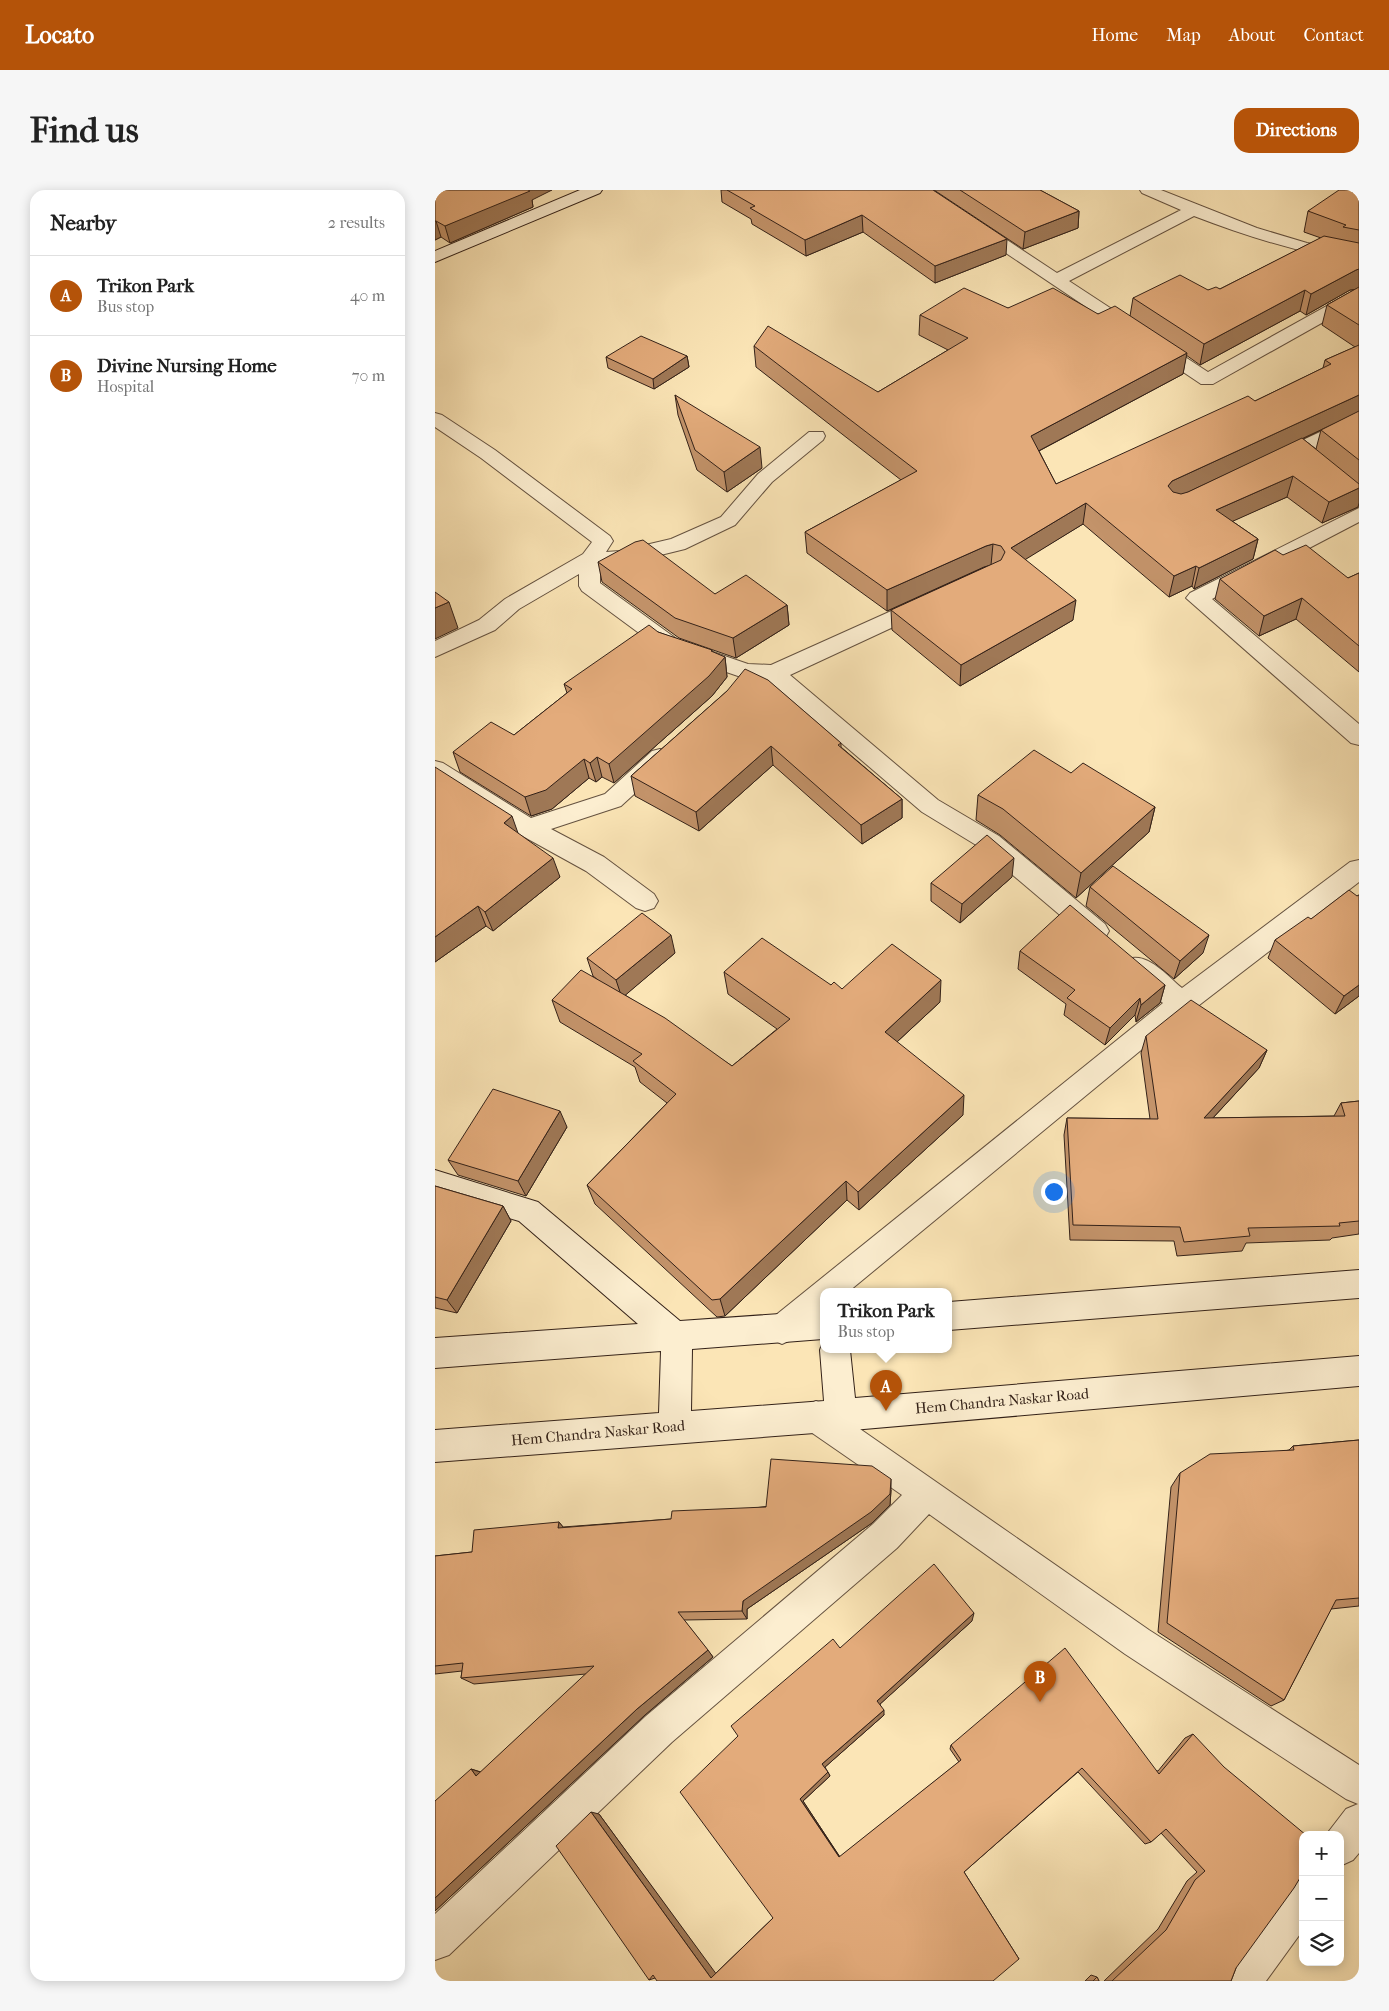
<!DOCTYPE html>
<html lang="en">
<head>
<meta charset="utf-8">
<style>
	:root { --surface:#fff; --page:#f6f6f6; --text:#222; --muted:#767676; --line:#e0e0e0; --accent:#b45309 }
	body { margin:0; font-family:"IM FELL French Canon",serif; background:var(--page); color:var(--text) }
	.controls { position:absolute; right:15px; bottom:15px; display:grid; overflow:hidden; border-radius:10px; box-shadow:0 2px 12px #0003 }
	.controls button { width:45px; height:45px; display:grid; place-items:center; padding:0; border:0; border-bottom:1px solid var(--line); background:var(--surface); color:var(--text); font:25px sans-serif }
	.you { position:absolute; left:618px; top:1001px; width:18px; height:18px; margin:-12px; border:4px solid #fff; border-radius:50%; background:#1a73e8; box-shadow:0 0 0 8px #1a73e833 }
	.badge { display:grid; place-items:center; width:32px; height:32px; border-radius:50%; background:var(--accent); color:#fff; font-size:16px; font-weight:700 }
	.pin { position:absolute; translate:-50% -41px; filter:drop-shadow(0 1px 2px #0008) }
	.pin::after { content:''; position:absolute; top:26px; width:18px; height:15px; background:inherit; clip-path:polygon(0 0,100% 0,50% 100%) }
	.popup { position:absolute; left:385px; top:1098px; width:132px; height:65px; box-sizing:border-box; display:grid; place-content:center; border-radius:10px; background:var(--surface); filter:drop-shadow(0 1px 4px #0005); font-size:16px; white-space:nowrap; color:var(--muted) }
	.popup b { font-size:19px; color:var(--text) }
	.popup::after { content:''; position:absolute; left:50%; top:100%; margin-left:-10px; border:10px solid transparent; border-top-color:var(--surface) }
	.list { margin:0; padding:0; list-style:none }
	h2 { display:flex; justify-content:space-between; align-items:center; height:65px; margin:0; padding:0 20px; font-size:21px }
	h2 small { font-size:16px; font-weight:400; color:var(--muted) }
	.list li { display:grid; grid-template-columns:32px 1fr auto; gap:15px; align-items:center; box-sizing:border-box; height:80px; padding:0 20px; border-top:1px solid var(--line) }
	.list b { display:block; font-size:19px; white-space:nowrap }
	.list p { margin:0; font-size:16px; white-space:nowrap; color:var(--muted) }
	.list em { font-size:16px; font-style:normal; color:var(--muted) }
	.icon { flex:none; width:28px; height:28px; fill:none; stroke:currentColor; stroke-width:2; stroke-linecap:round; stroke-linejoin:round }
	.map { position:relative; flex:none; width:924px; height:1791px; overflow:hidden; border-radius:15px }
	header { display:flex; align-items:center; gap:30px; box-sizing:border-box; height:70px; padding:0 25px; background:var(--accent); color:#fff }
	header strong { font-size:24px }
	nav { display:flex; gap:28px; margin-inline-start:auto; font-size:18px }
	.intro { display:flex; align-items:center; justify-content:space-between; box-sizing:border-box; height:120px; padding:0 30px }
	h1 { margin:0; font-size:35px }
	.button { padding:12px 22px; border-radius:15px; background:var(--accent); color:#fff; font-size:18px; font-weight:700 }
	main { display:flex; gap:30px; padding:0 30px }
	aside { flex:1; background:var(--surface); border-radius:15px; box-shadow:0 2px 12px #0003 }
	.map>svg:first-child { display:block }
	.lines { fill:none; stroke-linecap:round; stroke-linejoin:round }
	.street-casing { stroke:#655240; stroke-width:2 }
	.secondary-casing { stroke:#332118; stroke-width:2 }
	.street { fill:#fceed0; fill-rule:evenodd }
	.secondary { fill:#fceed0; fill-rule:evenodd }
	.wall { fill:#c3936a; stroke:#332118; fill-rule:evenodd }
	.shaded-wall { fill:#9f7856; stroke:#332118 }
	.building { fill:#e3ab7b; stroke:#332118 }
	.labels { text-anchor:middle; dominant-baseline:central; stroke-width:4.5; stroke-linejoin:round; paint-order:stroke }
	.street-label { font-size:15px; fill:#332118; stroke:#fceed0 }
</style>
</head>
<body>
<header>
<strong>Locato</strong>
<nav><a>Home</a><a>Map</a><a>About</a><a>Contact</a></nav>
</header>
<div class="intro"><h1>Find us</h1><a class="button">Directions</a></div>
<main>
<aside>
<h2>Nearby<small>2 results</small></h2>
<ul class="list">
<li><span class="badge">A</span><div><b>Trikon Park</b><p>Bus stop</p></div><em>40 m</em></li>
<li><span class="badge">B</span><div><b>Divine Nursing Home</b><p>Hospital</p></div><em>70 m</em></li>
</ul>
</aside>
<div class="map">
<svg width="924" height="1791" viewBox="0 0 924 1791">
	<rect width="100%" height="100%" fill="#fbe5b6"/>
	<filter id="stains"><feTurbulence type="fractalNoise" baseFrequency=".004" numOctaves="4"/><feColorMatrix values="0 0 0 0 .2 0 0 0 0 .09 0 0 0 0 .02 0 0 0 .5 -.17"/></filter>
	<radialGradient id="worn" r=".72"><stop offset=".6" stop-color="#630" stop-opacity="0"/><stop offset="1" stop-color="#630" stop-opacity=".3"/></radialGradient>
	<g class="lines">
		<defs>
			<path id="street" d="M477,0H496L622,83L746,20L707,3L705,0H726L822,38L872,53L924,63V73C867,63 813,47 759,26L634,91L773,182L915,103H924V112L778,194H766Z
				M0,223L7,225L60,260L175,346L178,351L171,362L185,361L236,349L286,327L323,284L374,242H388L390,246L388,250L337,292L300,335L250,359L185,375H165V393L243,450L313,474L336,475L483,409L490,407L497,409L501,414L497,419L355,485L503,610L564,646L670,734L674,741L670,748L661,751L652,748L546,658L487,622L333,490L303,486L227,460L147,401L144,396V384L84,419L60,440L0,467V451L44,430L70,409L148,364L157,352L46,268L0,237Z
				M924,224V237L877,260L894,276L891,280H877L854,259L857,255Z
				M924,318V332L777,409L924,534V555L916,553L751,408L755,403Z
				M225,559L233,561L237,567L233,573L186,616L116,639L169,667L219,704L223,711L219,718L210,721L201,718L151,681L84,644L0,590V571L8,573L96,628L170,604L217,561Z
				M924,670V692L711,856L413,1102H388V1123L358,1149L347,1154L336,1149L332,1139L336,1129L728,813L693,783L689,776L693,769C713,762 732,786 747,798L915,672Z
				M381,1211L392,1216L714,1440L924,1575V1663L918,1670L905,1676V1645H891L911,1619L923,1614L911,1609L690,1464L494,1324L462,1358L237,1552L14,1765L0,1770V1724L211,1526L438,1334L467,1305L370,1238L365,1227L370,1216Z
				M868,1689V1740L831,1791H787L793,1777L854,1694Z"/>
			<path id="secondary" d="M145,0H167L165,3L0,72V61Z
				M0,980L103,1012L245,1131L388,1121V1149L257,1159L256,1221L389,1211L385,1160L388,1151V1160H415L420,1208L924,1166V1196L406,1241L0,1272V1240L224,1223L226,1161L0,1178V1148L203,1134L84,1031L0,1006Z
				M924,1080V1108L514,1140V1112Z"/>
		</defs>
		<use href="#street" class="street-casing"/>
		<use href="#secondary" class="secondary-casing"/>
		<use href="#street" class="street"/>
		<use href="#secondary" class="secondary"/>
	</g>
	<path class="wall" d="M0,0L97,10L98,17L15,53L6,47L0,50Z
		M286,0H498L571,65L500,93L428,42L371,66L317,34L316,29L287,12Z
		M499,0H605L644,21L643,38L588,59Z
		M924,0V313L923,317L887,333L852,307L797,331L823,349L818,369L759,399L757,396L734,407L648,334L590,369L638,430L525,496L457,440L456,420L552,376L452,421L372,363L370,342L466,290L321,177L319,156L443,202L513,160L484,145L485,125L573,118L695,126L698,108L785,99L886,48L869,42L873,21ZM915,100H919L892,115L887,135L920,157L890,170L888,178L820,211L621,294L604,261L748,184L751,165L765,175L865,121L871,125ZM886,240L881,259L868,249Z
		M252,166L254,177L219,199L173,178L171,167Z
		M240,205L327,278L292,302L262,280L243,225Z
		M848,365L913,388L924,383V482L861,429L824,446L780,409L785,389Z
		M163,372L280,404L352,415L354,435L301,468L244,448L167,392Z
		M223,442L290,467L292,487L277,506L179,593L167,587L161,592L154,588L117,619L96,626L25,582L18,562L79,545L132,503L129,494Z
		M292,501L406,553V557L467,609V628L427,654L338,575L264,641L200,606L196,586Z
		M636,583L720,617L714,642L641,708L565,645L541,630L543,605Z
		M83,643L125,687L58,741L51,736L0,772Z
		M577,687L525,733L496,711V693Z
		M655,697L768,763L739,789L651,716Z
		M924,705V806L900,824L833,768L840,750L876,729Z
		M585,761L730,795L725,813L701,832L700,825L670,855L629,825L631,814L583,779Z
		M240,763L190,805L297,876L342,839L293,804L289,782L396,795L407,799L505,812L462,852L528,925L424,1020L412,1010L290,1126L282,1127L160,1014L152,995L232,913L205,892L200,877L125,832L117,810L163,790L158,786L152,768Z
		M711,846L832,860L824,878L778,928L899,926L906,913L924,911V1044L897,1048L895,1050L811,1053L807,1061L742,1066L739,1051L635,1050L629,945L632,928L715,929L706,863Z
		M132,937L91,1006L23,985L13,970Z
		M0,996L68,1016L76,1031L22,1123L0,1118Z
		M924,1250V1416L896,1419L849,1510L836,1516L723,1442L736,1297L745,1283L854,1260L858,1256Z
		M456,1300L455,1315L437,1333L312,1419V1429L249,1430L278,1467L210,1525L0,1721L36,1579L46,1582L151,1484L39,1494L26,1488L27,1481L0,1484V1366L37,1362L124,1332L128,1337L236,1329Z
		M537,1431L445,1514L449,1525L390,1577L395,1586L368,1611L405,1667L524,1572L515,1559L516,1555L723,1581L750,1548L758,1544L801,1778L796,1791H669L723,1739L752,1691L762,1682L726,1643L716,1652L710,1654L643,1582L529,1682L584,1769L220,1788L214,1790L164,1624L280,1784L338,1728L405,1458Z
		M656,1785L662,1787L664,1791H650Z"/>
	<path class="shaded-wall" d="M87,0H117L97,10L98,17L15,53L10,36Z
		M644,21L643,38L588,59L590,42Z
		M427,25L428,42L371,66L370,50Z
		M0,31H1L6,47L0,50Z
		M572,49L571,65L500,93V76Z
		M924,79V99L915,100L871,125L876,104L921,80Z
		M870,100L865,121L765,175L769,154Z
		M752,163L748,184L594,266L596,246Z
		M252,166L254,177L219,199L218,189Z
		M924,205V222L732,312L733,296L737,291Z
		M325,257L327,278L292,302L289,282Z
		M858,286L852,307L776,341L781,320Z
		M924,298V313L923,317L887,333L894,312Z
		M651,313L648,334L575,379L576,358Z
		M823,349L818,369L759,399L764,378Z
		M558,354L556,375L549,377L452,421V400L551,356Z
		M761,376L757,396L734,407L739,386Z
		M867,408L861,429L824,446L829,426Z
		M641,410L638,430L525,496L526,475Z
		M14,412L23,438L0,449V418Z
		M352,415L354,435L301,468L298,448Z
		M277,460L280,478L290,467L292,487L277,506L179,593L174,574Z
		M336,556L338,575L264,641L261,622Z
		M162,567L167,587L161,592L155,573Z
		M149,569L154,588L117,619L96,626L90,607Z
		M467,609V628L427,654L426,635Z
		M720,617L714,642L641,708L646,683Z
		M77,626L84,646L69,633Z
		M118,668L125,687L58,741L50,722Z
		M579,668L577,687L525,733L527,714Z
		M43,716L51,736L0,772V747Z
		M236,745L240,763L187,808L181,790Z
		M774,745L768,763L739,789L745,771Z
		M506,790L505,812L450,863V842Z
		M730,795L725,813L701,832L706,815Z
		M924,795V806L900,824L909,806Z
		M705,808L700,825L670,855L675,838Z
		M832,860L824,878L763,944L769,928Z
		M529,905L528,925L424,1020L423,1002Z
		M125,921L132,937L91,1006L83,991Z
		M411,991L412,1010L290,1126L285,1109Z
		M68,1016L76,1031L22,1123L12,1110Z
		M456,1289V1300L455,1315L437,1333L312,1419V1429L307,1421L308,1411Z
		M124,1332L132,1342L123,1338Z
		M539,1423L537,1431L443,1516L442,1511Z
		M273,1460L278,1467L210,1525L0,1721V1708L202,1519Z
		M449,1520V1525L389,1578L387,1574Z
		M36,1579L48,1583L41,1586Z
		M393,1582L395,1586L368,1611L406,1669L365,1609Z
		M156,1622L164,1624L282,1785L276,1788Z"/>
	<path class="building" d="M0,0H93L95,1L10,36L1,31H0Z
		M292,0H498L572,49L500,76L427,25L370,50L315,18L320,16Z
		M525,0H605L644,21L590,42Z
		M904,0H924V40L908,37L911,35L873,21Z
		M889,46L924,53V79L921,80L876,104L870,100L769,154L698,108L745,85L773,100L781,97L785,99Z
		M924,97V135L892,115Z
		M529,98L573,118L618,98L663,124L680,116L752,163L596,246L621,294L813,206L820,211L896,174L890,170L924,155V205L737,291L733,296L738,302L746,304L753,302L867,248L924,294V298L894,312L858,286L781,320L823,349L764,378L761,376L739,386L651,313L576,358L641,410L526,475L456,420L566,370L570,362L566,356L558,354L551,356L452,400L370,342L482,281L319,156L333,136L443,202L533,148L485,125Z
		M206,146L252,166L218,189L171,167Z
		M240,205L325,257L289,282L260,260Z
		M924,221V270L886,240Z
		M208,350L280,404L311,385L352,415L298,448L240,428L163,372L200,352Z
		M871,355L913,388L924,383V456L867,408L829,426L785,389L840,360L848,365Z
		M0,402L14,412L0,418Z
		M214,435L223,442L277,460L276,461L290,467L274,486L174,574L162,567L155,573L149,569L111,600L90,607L18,562L56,532L79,545L137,499L129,494Z
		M310,479L333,490L406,553L403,555L467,609L426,635L336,556L261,622L196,586L292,501Z
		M599,560L636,583L648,573L720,617L646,683L568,619L543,605Z
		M0,577L77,626L69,633L118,668L50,722L43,716L0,747Z
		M552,645L579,668L527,714L496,693Z
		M678,676L774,745L745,771L655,697Z
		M914,700L922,706L924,705V795L909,806L840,750L873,727L876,729Z
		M635,715L730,795L706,815L705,808L675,838L632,808L640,800L585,761Z
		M207,723L236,745L181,790L152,768Z
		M327,748L396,795L399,792L407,799L457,754L506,790L450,842L529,905L423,1002L411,991L285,1109L277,1110L152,995L241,904L198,871L207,864L117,810L146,780L230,828L297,876L355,829L289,782Z
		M756,810L832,860L769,928L910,926L906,913L924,911V1031L904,1033L905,1036L813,1038L815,1046L749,1052L745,1037L638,1035L632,928L723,929L711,846Z
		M58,899L125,921L83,991L13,970Z
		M0,996L68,1016L12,1110L0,1107Z
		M924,1250V1408L901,1410L849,1510L732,1433L745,1283L775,1264L859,1260L858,1256Z
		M336,1269L437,1276L456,1289L455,1304L436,1322L308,1411L307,1421L243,1422L273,1460L202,1519L0,1708V1611L36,1579L41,1586L159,1476L26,1488L28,1473L0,1476V1366L37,1362L39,1340L124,1332L123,1338L236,1329L237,1321L331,1317Z
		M499,1374L539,1423L442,1511L449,1520L387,1574L393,1582L365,1609L404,1667L526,1570L516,1555L630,1458L724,1584L758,1544L789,1577L871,1645H868V1683L859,1698L801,1778L796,1791H677L731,1740L760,1690L770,1681L731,1639L716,1652L647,1578L529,1682L584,1769L558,1791H222L218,1785L214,1790L121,1656L156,1622L276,1788L338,1728L245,1602L303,1546L296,1536L398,1449L405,1458Z
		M662,1787L664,1791H658Z"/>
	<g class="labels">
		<g class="street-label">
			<text transform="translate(567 1211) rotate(-5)">Hem Chandra Naskar Road</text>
			<text transform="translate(163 1243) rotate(-5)">Hem Chandra Naskar Road</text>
		</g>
	</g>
	<rect width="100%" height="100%" filter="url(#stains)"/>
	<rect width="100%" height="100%" fill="url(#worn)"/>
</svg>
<div class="controls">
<button>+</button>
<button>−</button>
<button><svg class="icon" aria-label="layers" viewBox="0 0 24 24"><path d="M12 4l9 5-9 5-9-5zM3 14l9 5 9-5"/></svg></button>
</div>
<div class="you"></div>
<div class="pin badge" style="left:451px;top:1221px">A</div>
<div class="popup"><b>Trikon Park</b>Bus stop</div>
<div class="pin badge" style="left:605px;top:1512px">B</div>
</div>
</main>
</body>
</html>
